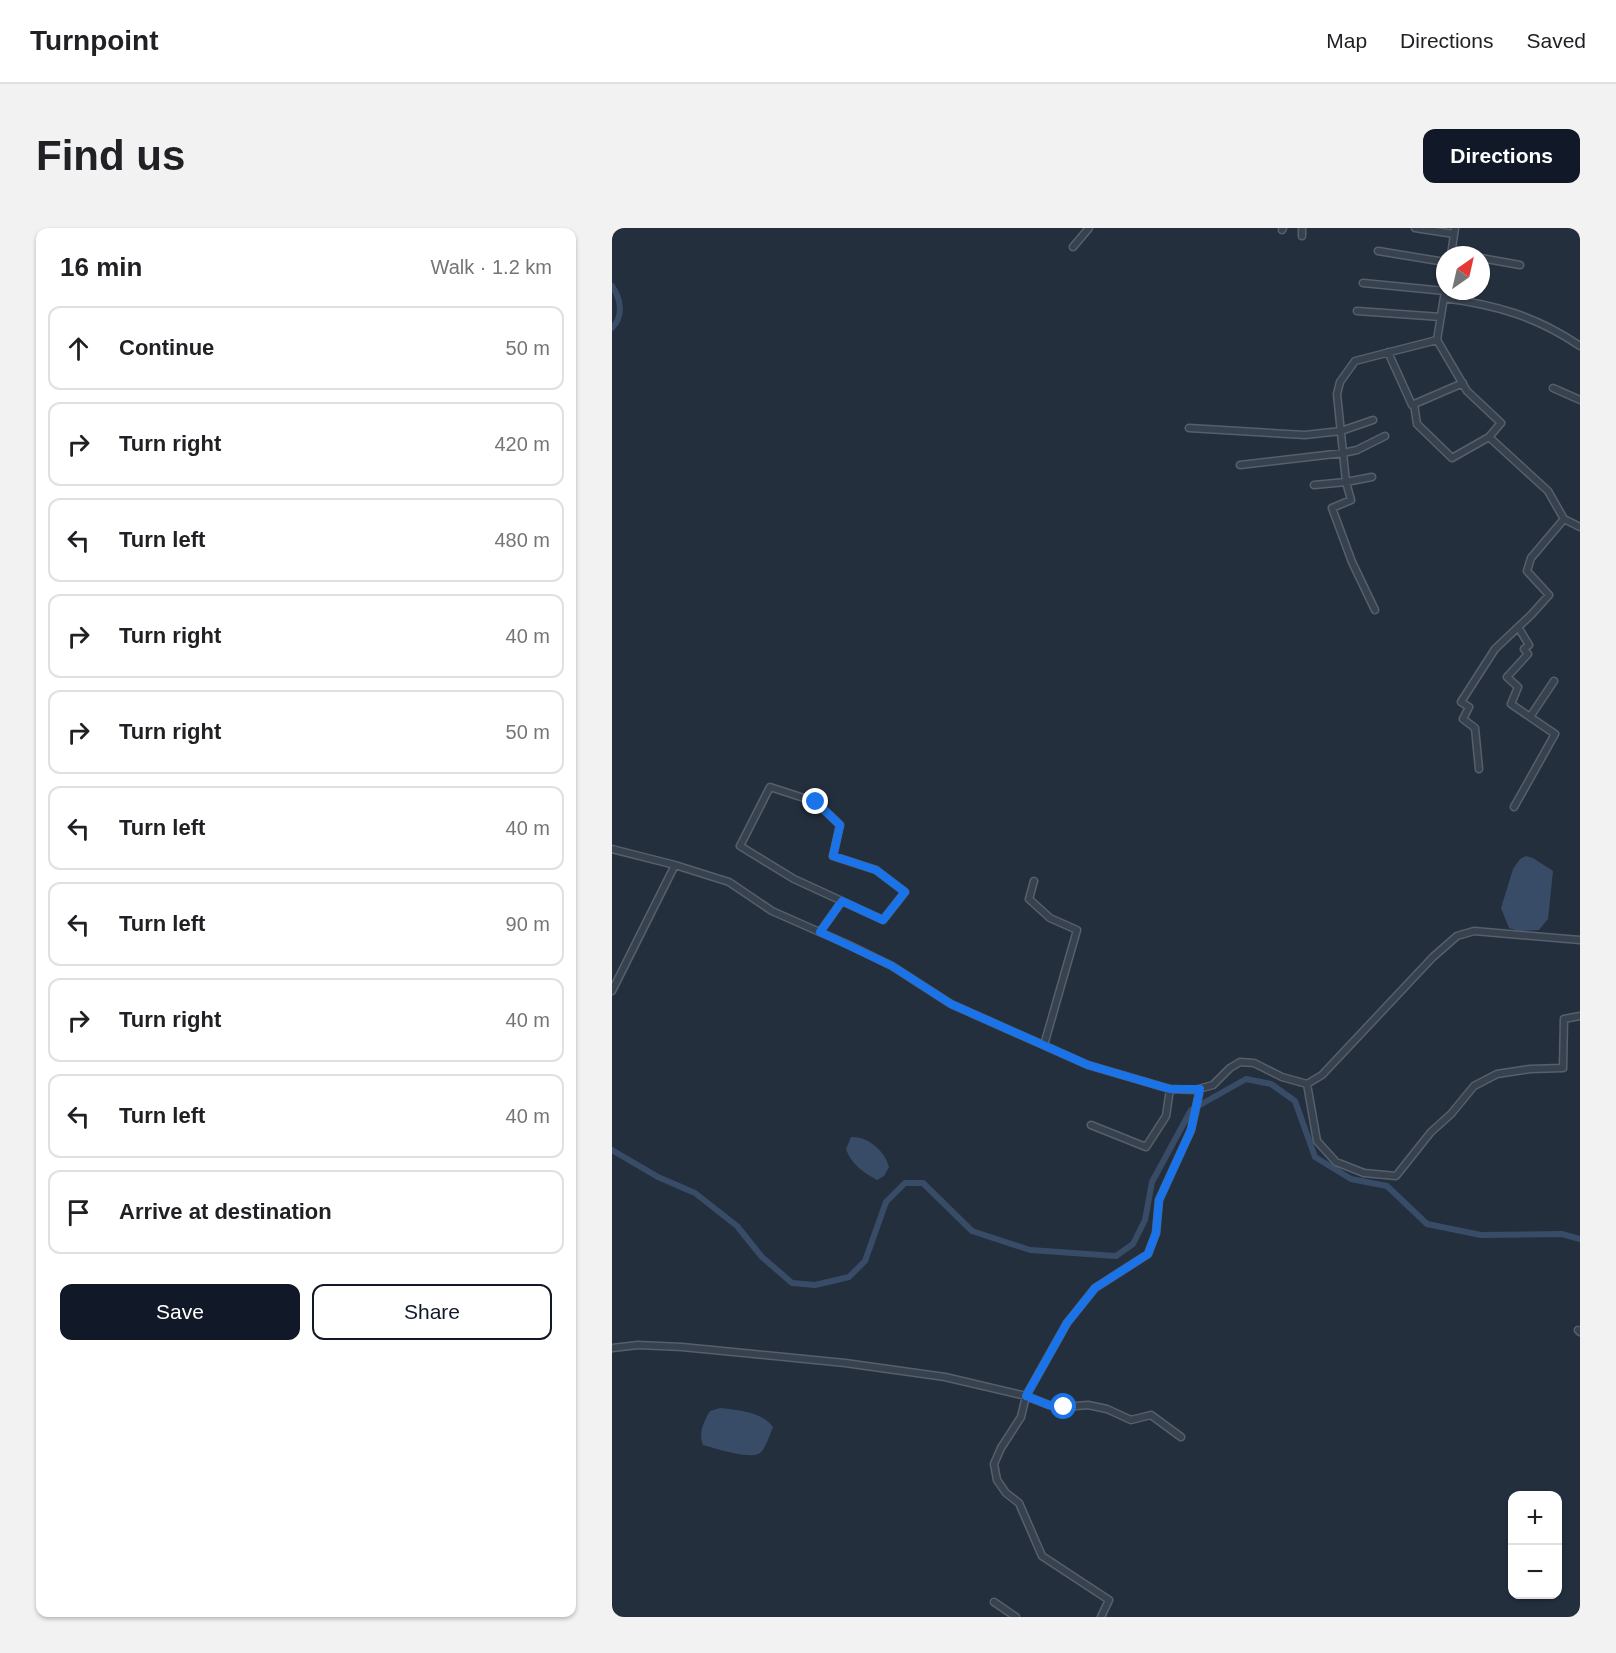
<!DOCTYPE html>
<html lang="en">
<head>
<meta charset="utf-8">
<style>
	:root { --surface:#fff; --page:#f2f2f2; --text:#202124; --muted:#757577; --line:#e0e0e0; --accent:#111827 }
	body { margin:0; font-family:Arial,sans-serif; background:var(--page); color:var(--text) }
	.controls { position:absolute; right:18px; bottom:18px; display:grid; overflow:hidden; border-radius:12px; box-shadow:0 2px 4px #0004 }
	.controls button { width:54px; height:54px; display:grid; place-items:center; padding:0; border:0; border-bottom:2px solid var(--line); background:var(--surface); color:var(--text); font:30px sans-serif }
	.compass { position:absolute; left:824px; top:18px; width:54px; height:54px; border-radius:50%; background:var(--surface); box-shadow:0 2px 4px #0004; rotate:34deg }
	.stop { position:absolute; width:18px; height:18px; margin:-14px; border:4px solid #1a73e8; border-radius:50%; background:#fff }
	.stop.end { background:#1a73e8; border-color:#fff; box-shadow:0 2px 6px #0008 }
	.list { margin:0; padding:0; list-style:none }
	h2 { display:flex; justify-content:space-between; align-items:center; height:78px; margin:0; padding:0 24px; font-size:26px }
	h2 small { font-size:20px; font-weight:400; color:var(--muted) }
	.list li { display:grid; grid-template-columns:39px 1fr auto; gap:18px; align-items:center; box-sizing:border-box; height:84px; margin:0 12px 12px; padding:0 12px; border:2px solid var(--line); border-radius:12px }
	.list b { display:block; font-size:22px; white-space:nowrap }
	.list em { font-size:20px; font-style:normal; color:var(--muted) }
	.actions { display:flex; gap:12px; padding:18px 24px }
	.actions a { flex:1; padding:14px 0; border:2px solid var(--accent); border-radius:12px; text-align:center; font-size:21px; color:var(--accent) }
	.actions .main { background:var(--accent); color:#fff }
	.icon { flex:none; width:33px; height:33px; fill:none; stroke:currentColor; stroke-width:2; stroke-linecap:round; stroke-linejoin:round }
	.map { position:relative; flex:none; width:968px; height:1389px; overflow:hidden; border-radius:12px }
	header { display:flex; align-items:center; gap:36px; box-sizing:border-box; height:84px; padding:0 30px; background:var(--surface); border-bottom:2px solid var(--line) }
	header strong { font-size:28px }
	nav { display:flex; gap:33px; margin-inline-start:auto; font-size:21px }
	.intro { display:flex; align-items:center; justify-content:space-between; box-sizing:border-box; height:144px; padding:0 36px }
	h1 { margin:0; font-size:42px }
	.button { padding:15px 27px; border-radius:12px; background:var(--accent); color:#fff; font-size:21px; font-weight:700 }
	main { display:flex; gap:36px; padding:0 36px }
	aside { flex:1; background:var(--surface); border-radius:12px; box-shadow:0 2px 4px #0004 }
	.map>svg:first-child { display:block }
	.water { fill:#394c67 }
	.lines { fill:none; stroke-linecap:round; stroke-linejoin:round }
	.canal { stroke:#394c67; stroke-width:6 }
	.street-casing { stroke:#565f6c; stroke-width:9 }
	.street { stroke:#38414e; stroke-width:6 }
	.route { stroke:#1a73e8; stroke-width:8 }
</style>
</head>
<body>
<header>
<strong>Turnpoint</strong>
<nav><a>Map</a><a>Directions</a><a>Saved</a></nav>
</header>
<div class="intro"><h1>Find us</h1><a class="button">Directions</a></div>
<main>
<aside>
<h2>16 min<small>Walk · 1.2 km</small></h2>
<ul class="list">
<li><svg class="icon" aria-label="ahead" viewBox="0 0 24 24"><path d="M12 20V5M6 11l6-6 6 6"/></svg><div><b>Continue</b></div><em>50 m</em></li>
<li><svg class="icon" aria-label="right" viewBox="0 0 24 24"><path d="M7 20v-9h11M14 6l5 5-5 5"/></svg><div><b>Turn right</b></div><em>420 m</em></li>
<li><svg class="icon" aria-label="left" viewBox="0 0 24 24"><path d="M17 20v-9H6M10 6l-5 5 5 5"/></svg><div><b>Turn left</b></div><em>480 m</em></li>
<li><svg class="icon" aria-label="right" viewBox="0 0 24 24"><path d="M7 20v-9h11M14 6l5 5-5 5"/></svg><div><b>Turn right</b></div><em>40 m</em></li>
<li><svg class="icon" aria-label="right" viewBox="0 0 24 24"><path d="M7 20v-9h11M14 6l5 5-5 5"/></svg><div><b>Turn right</b></div><em>50 m</em></li>
<li><svg class="icon" aria-label="left" viewBox="0 0 24 24"><path d="M17 20v-9H6M10 6l-5 5 5 5"/></svg><div><b>Turn left</b></div><em>40 m</em></li>
<li><svg class="icon" aria-label="left" viewBox="0 0 24 24"><path d="M17 20v-9H6M10 6l-5 5 5 5"/></svg><div><b>Turn left</b></div><em>90 m</em></li>
<li><svg class="icon" aria-label="right" viewBox="0 0 24 24"><path d="M7 20v-9h11M14 6l5 5-5 5"/></svg><div><b>Turn right</b></div><em>40 m</em></li>
<li><svg class="icon" aria-label="left" viewBox="0 0 24 24"><path d="M17 20v-9H6M10 6l-5 5 5 5"/></svg><div><b>Turn left</b></div><em>40 m</em></li>
<li><svg class="icon" aria-label="arrive" viewBox="0 0 24 24"><path d="M6 21V4h12l-3 4 3 4H6"/></svg><div><b>Arrive at destination</b></div></li>
</ul>
<div class="actions"><a class="main">Save</a><a>Share</a></div>
</aside>
<div class="map">
<svg width="968" height="1389" viewBox="0 0 968 1389">
	<rect width="100%" height="100%" fill="#242f3e"/>
	<path class="water" d="M914,628L921,630L941,643L936,691L927,702L907,703L897,700L889,680L901,641L908,631Z
		M239,909C256,908 273,923 277,939L272,948L265,952C251,944 239,936 234,921Z
		M108,1180C125,1182 151,1184 161,1199C158,1206 154,1220 148,1225C138,1232 102,1220 91,1217C86,1205 92,1193 98,1183Z"/>
	<g class="lines">
		<path class="canal" d="M0,58C9,71 12,88 0,100
			M0,922L46,949L83,965L125,998L150,1029L180,1055L203,1057L237,1049L253,1033L274,974L293,955H311L360,1003L418,1022L504,1028L521,1016L533,992L540,954L579,882L634,851L659,856L683,873L703,929L739,951L775,958L815,996L869,1007L950,1006L968,1011"/>
		<defs>
			<path id="street" d="M803,0L842,6
				M670,2L671,0
				M690,8V0
				M461,19L477,0
				M766,23L833,34
				M839,25L851,27
				M839,27L843,0
				M869,30L908,37
				M751,55L833,63
				M832,70C884,77 924,88 968,118
				M745,83L829,89
				M825,112L855,163L889,195L877,209L936,263L952,291
				M776,124L800,177L851,155
				M941,160L968,172
				M802,176L805,196L840,230L877,209
				M577,200L693,207L729,203L761,192
				M628,237L731,225L745,222L773,208
				M702,257L734,254L760,249
				M763,382L740,334L720,280L739,272L734,254L725,166L728,154L743,133L825,112L833,63
				M918,489L942,453
				M867,541L863,500L851,491L857,479L849,474L883,421L919,387L937,367L915,343L919,330L952,291L968,299
				M158,559L204,574L228,597L221,628L264,642L293,664L271,692L182,651L128,618Z
				M902,579L943,506L899,476L906,459L895,449L916,426L912,421L917,417L906,399
				M0,621L63,637L117,654L160,683L237,717L280,738L339,776L476,837L558,861L583,862L601,857L618,840L628,834L642,835L670,849L695,856L710,847L821,729L845,708L862,703L968,712
				M422,653L417,671L438,690L465,702L432,817
				M208,704L230,673
				M0,763L63,637
				M695,856L705,913L724,934L752,945L784,948L819,904L839,886L862,858L885,846L918,841L951,840L952,791L968,788
				M479,897L534,919L554,888L558,861
				M966,1102L968,1104
				M0,1120L26,1117L70,1119L233,1135L333,1149L414,1168L437,1177L452,1179L476,1177L495,1181L519,1192L539,1187L569,1209
				M382,1374L404,1389
				M489,1389L497,1372L430,1328L407,1275L394,1265L385,1252L382,1236L389,1220L409,1189L414,1168L455,1095L483,1060L536,1026L544,1005L547,972L579,902L588,861"/>
		</defs>
		<use href="#street" class="street-casing"/>
		<use href="#street" class="street"/>
	</g>
	<g class="lines">
		<path class="route" d="M204,574L228,597L221,628L264,642L293,664L271,692L230,673L208,704L280,738L339,776L476,837L558,861H588L579,902L547,972L544,1005L536,1026L483,1060L455,1095L414,1168L437,1177L452,1179"/>
	</g>
</svg>
<div class="controls">
<button>+</button>
<button>−</button>
</div>
<svg class="compass" viewBox="-18 -18 36 36"><path d="M0-13l5 13h-10z" fill="#e53935"/><path d="M0 13l5-13h-10z" fill="#757577"/></svg>
<div class="stop" style="left:452px;top:1179px"></div>
<div class="stop end" style="left:204px;top:574px"></div>
</div>
</main>
</body>
</html>
